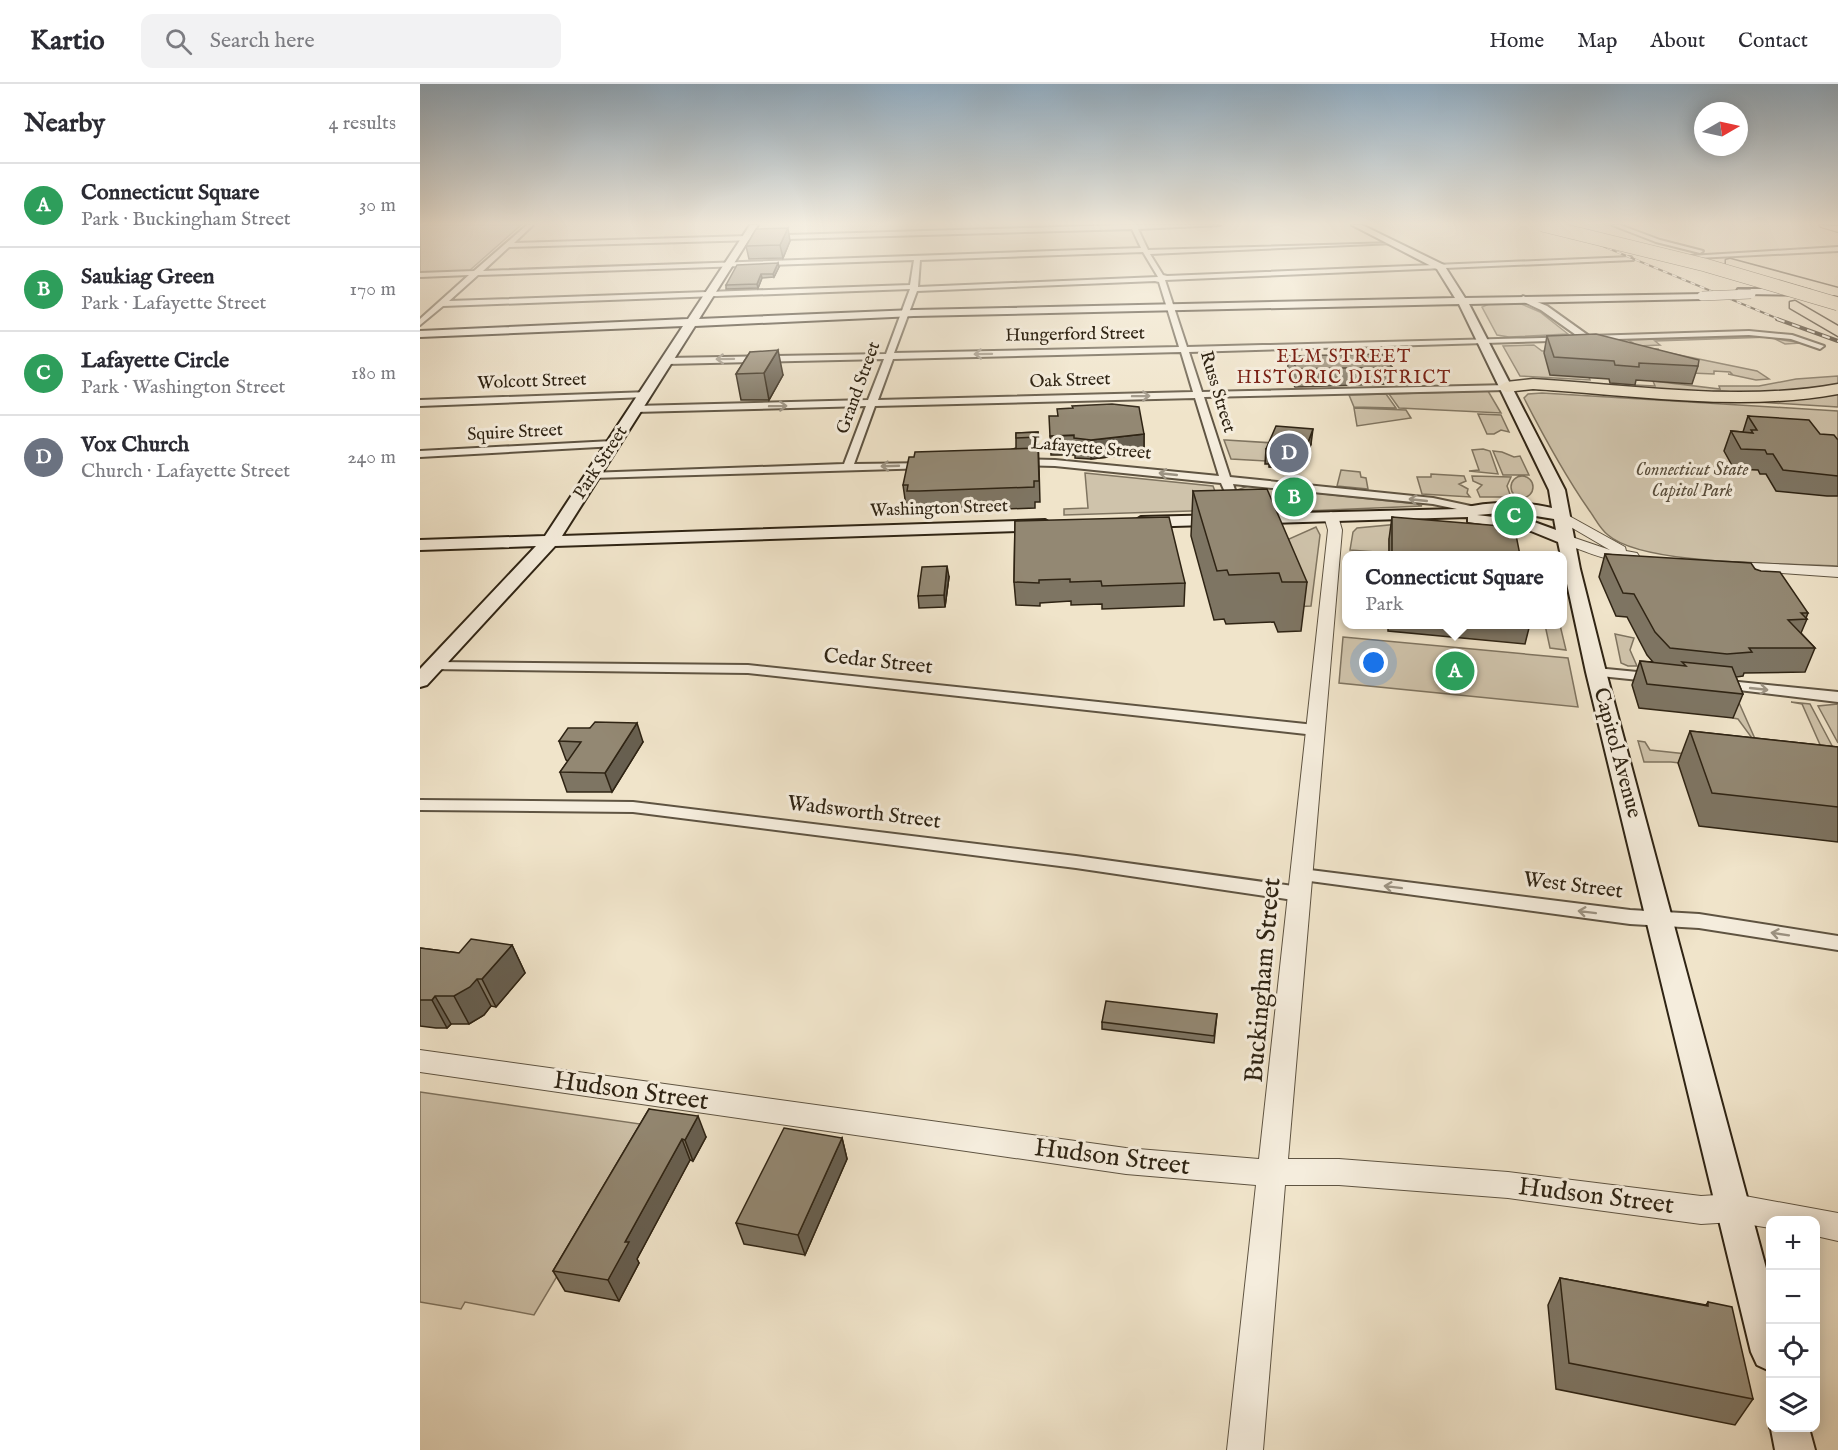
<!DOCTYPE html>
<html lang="en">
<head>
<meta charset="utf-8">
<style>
	:root { --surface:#fff; --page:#f2f2f3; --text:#2b2b33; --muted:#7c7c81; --line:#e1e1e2; --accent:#8f2418 }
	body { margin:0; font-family:"IM FELL English",serif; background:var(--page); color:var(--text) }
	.controls { position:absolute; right:18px; bottom:18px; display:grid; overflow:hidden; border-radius:12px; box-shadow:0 3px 15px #0003 }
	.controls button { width:54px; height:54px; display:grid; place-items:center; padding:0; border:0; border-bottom:2px solid var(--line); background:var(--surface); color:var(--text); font:30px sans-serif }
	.compass { position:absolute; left:1274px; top:18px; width:54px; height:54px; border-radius:50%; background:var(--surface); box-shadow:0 3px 15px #0003; rotate:81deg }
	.you { position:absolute; left:954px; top:579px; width:21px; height:21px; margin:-15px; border:4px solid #fff; border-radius:50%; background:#1a73e8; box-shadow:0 0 0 9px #1a73e833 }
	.badge { display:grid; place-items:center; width:39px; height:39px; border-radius:50%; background:var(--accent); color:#fff; font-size:20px; font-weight:700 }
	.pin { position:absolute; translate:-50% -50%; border:3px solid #fff; box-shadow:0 2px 6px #0006 }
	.popup { position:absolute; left:922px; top:467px; width:225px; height:78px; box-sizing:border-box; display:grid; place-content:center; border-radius:12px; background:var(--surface); filter:drop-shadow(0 2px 4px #0005); font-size:20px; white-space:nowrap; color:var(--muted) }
	.popup b { font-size:22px; color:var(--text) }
	.popup::after { content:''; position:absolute; left:50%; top:100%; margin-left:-12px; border:12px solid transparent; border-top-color:var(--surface) }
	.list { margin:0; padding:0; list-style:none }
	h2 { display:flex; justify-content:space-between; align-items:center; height:78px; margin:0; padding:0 24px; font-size:26px }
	h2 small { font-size:20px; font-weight:400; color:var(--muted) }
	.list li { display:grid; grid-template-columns:39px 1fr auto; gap:18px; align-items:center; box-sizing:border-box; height:84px; padding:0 24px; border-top:2px solid var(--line) }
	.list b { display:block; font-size:22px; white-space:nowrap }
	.list p { margin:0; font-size:20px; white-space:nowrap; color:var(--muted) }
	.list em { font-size:20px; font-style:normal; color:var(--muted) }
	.icon { flex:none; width:33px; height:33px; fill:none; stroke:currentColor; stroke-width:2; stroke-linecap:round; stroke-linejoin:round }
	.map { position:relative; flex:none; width:1418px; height:1366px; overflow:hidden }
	header { display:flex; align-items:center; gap:36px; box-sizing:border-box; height:84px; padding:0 30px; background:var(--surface); border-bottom:2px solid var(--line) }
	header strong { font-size:28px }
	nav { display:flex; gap:33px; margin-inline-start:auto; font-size:21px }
	.search { width:420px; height:54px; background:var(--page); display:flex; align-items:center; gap:15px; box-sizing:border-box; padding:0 21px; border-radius:12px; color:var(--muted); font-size:22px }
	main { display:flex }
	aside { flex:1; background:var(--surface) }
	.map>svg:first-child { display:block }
	.green { fill:#cfc3ab; stroke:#7f7460; stroke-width:1.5 }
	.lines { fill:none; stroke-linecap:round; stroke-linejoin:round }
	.minor-casing { stroke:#5f5442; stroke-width:4 }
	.tertiary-casing { stroke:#5f5442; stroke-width:2 }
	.secondary-casing { stroke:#2f2414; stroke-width:4 }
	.primary-casing { stroke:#2f2414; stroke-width:2 }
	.motorway-casing { stroke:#2f2414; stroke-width:3 }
	.minor { fill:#f5eddd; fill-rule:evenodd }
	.tertiary { fill:#f5eddd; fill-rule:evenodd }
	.secondary { fill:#f5eddd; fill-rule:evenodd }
	.primary { fill:#f0e4ca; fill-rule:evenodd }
	.motorway { fill:#f0e4ca; fill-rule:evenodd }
	.rail-far1-casing { stroke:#2f2414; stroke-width:2 }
	.rail-casing { stroke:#2f2414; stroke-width:4 }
	.rail-far1 { stroke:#f5eddd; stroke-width:1.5; stroke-dasharray:5; stroke-linecap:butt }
	.rail { stroke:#f5eddd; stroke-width:2; stroke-dasharray:8; stroke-linecap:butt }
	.secondary-bridge-casing { stroke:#2f2414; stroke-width:10; stroke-linecap:butt }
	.motorway-bridge-casing { stroke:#2f2414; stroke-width:14; stroke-linecap:butt }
	.secondary-bridge { stroke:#f5eddd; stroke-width:9 }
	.motorway-bridge { stroke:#f0e4ca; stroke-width:13 }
	.wall { fill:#7e7563; stroke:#2f2414; stroke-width:1.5 }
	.shaded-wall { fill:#675f50; stroke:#2f2414; stroke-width:1.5 }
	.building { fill:#938873; stroke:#2f2414; stroke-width:1.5 }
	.oneway { stroke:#9c9383 }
	.labels { text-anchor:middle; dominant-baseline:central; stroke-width:6; stroke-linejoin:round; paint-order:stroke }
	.far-street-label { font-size:18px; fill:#2f2414; stroke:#f5eddd }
	.far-neighbourhood-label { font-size:18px; letter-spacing:1.5px; fill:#7a1f14; stroke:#f5eddd }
	.far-park-label { font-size:18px; font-style:italic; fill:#574c3a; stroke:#f5eddd }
	.street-label { font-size:21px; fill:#2f2414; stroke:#f5eddd }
	.near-street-label { font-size:26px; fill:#2f2414; stroke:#f5eddd }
</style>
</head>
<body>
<header>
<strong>Kartio</strong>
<div class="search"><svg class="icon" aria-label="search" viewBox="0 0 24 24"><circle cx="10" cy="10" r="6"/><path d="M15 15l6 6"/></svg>Search here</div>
<nav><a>Home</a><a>Map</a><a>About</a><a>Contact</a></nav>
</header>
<main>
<aside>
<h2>Nearby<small>4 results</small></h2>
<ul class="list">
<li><span class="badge" style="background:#2e9e5b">A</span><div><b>Connecticut Square</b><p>Park · Buckingham Street</p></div><em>30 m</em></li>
<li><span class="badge" style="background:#2e9e5b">B</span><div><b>Saukiag Green</b><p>Park · Lafayette Street</p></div><em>170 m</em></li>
<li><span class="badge" style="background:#2e9e5b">C</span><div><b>Lafayette Circle</b><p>Park · Washington Street</p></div><em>180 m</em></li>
<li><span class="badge" style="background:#6b7280">D</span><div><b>Vox Church</b><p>Church · Lafayette Street</p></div><em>240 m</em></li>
</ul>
</aside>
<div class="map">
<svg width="1418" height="1366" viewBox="0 0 1418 1366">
	<rect width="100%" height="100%" fill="#f0e4ca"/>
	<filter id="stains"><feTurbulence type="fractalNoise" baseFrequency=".00333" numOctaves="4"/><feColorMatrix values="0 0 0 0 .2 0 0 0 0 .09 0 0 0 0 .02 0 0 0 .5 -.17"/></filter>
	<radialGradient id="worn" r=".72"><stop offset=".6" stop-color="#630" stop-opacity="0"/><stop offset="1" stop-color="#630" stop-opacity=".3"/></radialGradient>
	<path class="green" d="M0,141H101L49,187L0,189Z
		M1099,219L1120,228L1148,250L1089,253L1077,251L1062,223L1069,220Z
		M1338,252L1381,259L1365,260L1351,253L1235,257L1240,261L1218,262L1208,256Z
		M1114,261L1122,267H1138L1130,290L1169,293L1170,296L1100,292L1083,262Z
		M1205,264L1239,265H1230L1337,287L1349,295L1336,296L1308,290L1313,291L1310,288L1294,287V290L1247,288Z
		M1418,292V300L1412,302L1339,311L1216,304L1215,301L1235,302L1233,297L1300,305L1299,302H1339L1376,295Z
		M1068,307L1081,329L979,324L969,310Z
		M1418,308V323L1321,317Z
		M1122,309L1418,327V482C1368,479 1223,482 1188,451C1180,445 1175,434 1169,426C1144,390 1124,353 1104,314L1108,310Z
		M966,310L976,324L934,323L929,311Z
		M934,324L986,326L991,334L937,342Z
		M1058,330L1081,331L1089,348L1081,346L1074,350H1067Z
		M804,356H806L854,359L846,377L811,375Z
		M1063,365L1070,367L1078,390L1049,387L1059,386L1052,366Z
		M1073,367L1082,368L1094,373L1100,372L1109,391H1083Z
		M921,386L940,388L941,393L946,394L948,405L917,402Z
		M665,389L793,402L802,426L644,431V425L668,424Z
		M1011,390L1044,392L1046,397L1039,400L1048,405L1047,409L1050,413L1002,410L997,393H1011Z
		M1091 403a11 11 0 1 1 22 0a11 11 0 1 1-22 0Z
		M1052,392L1091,393L1087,402L1091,413H1060L1057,406L1062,401L1053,397Z
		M828,402L997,420L1002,422L838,429L817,406Z
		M980,440L969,455V469L930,466L933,448L937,444Z
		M896,443L900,451L891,522L872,523L849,464Z
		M1125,541H1140L1146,566L1130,564Z
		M1195,550L1214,554L1210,566L1217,582H1208L1201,579Z
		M923,553L1148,574L1158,623L919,599Z
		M1296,607L1318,609L1319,612H1316L1344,675L1409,681L1382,620L1371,618L1390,620L1418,673V696H1414L1411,689L1375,685L1378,692L1251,678H1224L1218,657L1225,658L1230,666L1342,678L1332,654L1318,635L1313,634L1304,611H1298Z
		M1418,620V659L1398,622Z
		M0,1008L227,1041L114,1231L45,1218L41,1225L0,1218Z"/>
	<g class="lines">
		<defs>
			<path id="minor" d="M107,141H113L94,159L704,141H800L718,145L728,166L975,159L730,170L743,191L747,192L1211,173L1213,176L745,196L767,263L1159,253L1121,226L1100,216L1103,212L1127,222L1169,252L1329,247L1372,251L1404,262L1400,265L1371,255L1329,251L769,268L782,308L1089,301V305L1086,306L784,313L810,393L1013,414L1060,424V428L1056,429L1013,420L813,400L815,406L809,409L805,408L801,399L635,382L596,381L591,378L596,375L635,376L799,392L775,314L455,322L434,380L514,379L515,381L510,384L172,394L168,393V389L424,380L446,322L215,328L210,325L215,322L448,316L464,275L247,280L243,277L247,274L466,270L490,205L23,222L0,241V235L49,191L0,193V189L54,187ZM712,145L721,164L63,187L89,163ZM723,168L738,193L498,203L500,176ZM494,176L490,201L29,217L58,191ZM735,197L739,198L759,263L474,269L497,207ZM761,268L773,308L458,316L473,275Z
				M1192,141H1200L1240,156L1283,167L1280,169L1236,158Z
				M1418,163V167L1256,175L1253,173Z
				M229,308V312L226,313L0,322V316Z
				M192,357L196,358V362L0,373V367Z
				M14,578L328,581L895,641L903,646L895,651L328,589L9,585L7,582Z
				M1176,584L1238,590L1245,594L1238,598L1171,591L1169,588L1171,585Z
				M1299,596L1418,608V618L1294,603L1292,600Z
				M0,716L213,718L656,772L880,803L887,805L889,810L887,815L880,817L656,784L213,728L0,726Z
				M882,785L1210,826L1279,830L1418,852V866L1279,844L1210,840L875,795L873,791L875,787Z"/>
			<path id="tertiary" d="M911,428L918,432L922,446L868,1075H919L1088,1088L1281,1112L1314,1110L1418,1129V1157L1396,1152V1136H1350V1144L1314,1138L1281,1140L1088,1114L919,1101H865L843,1366H807L836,1101L706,1090L0,988V966L706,1064L839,1075L908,446L904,432Z
				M1142,428L1205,463L1206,467L1217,469L1219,472C1205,487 1157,464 1141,458L1139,455L1146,451L1190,466L1137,435L1135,432Z
				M1310,478L1418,483V493L1305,485L1303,482L1305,479Z"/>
			<path id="secondary" d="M330,141H338L279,235L494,226L1035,214L1017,185L932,141H942L1024,181L1045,214L1286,210L1287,212L1282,215L1049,220L1145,406L1160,485L1186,588L1350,1199V1287L1337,1281L1331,1268L1166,588L1138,458L1111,447L1048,438V433L721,443L713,438L721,433L1039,425C1070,417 1101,417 1132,424L1129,406L1039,220L494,232L275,242L142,452L625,436L633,441L625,446L135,462L7,601L0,603V585L116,462L0,466V456L125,452L263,242L0,253V247L268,235ZM1091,428L1134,435L1136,446L1114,438L1057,431Z
				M1318,205H1418V211L1322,210L1317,207Z
				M1350,1340V1344H1389L1395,1366H1355Z"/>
			<path id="primary" d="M1399,141L1418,142V148L1401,143Z"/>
			<path id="motorway" d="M1310,175L1418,204V212L1306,182V176Z
				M1375,217L1418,242V252L1370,224V218Z
				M1113,295C1213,301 1320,318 1418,300V310C1320,328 1213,311 1113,305L1086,308L1078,303L1086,298Z"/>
		</defs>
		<use href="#minor" class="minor-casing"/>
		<use href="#tertiary" class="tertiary-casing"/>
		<use href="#secondary" class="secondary-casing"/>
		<use href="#primary" class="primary-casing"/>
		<use href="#motorway" class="motorway-casing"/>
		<use href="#minor" class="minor"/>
		<use href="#tertiary" class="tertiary"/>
		<use href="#secondary" class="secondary"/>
		<use href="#primary" class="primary"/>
		<use href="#motorway" class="motorway"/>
		<defs>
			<path id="rail-far1" d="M1132,141L1361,236"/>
			<path id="rail" d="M1357,235L1418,257"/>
		</defs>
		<use href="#rail-far1" class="rail-far1-casing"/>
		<use href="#rail" class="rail-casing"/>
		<use href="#rail-far1" class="rail-far1"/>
		<use href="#rail" class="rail"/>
		<defs>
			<path id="secondary-bridge" d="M1282,212L1331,210"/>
			<path id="motorway-bridge" d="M1122,141L1285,181L1418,220"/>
		</defs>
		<use href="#secondary-bridge" class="secondary-bridge-casing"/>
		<use href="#motorway-bridge" class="motorway-bridge-casing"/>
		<use href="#secondary-bridge" class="secondary-bridge"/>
		<use href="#motorway-bridge" class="motorway-bridge"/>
	</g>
	<path class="wall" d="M370,157L363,174L329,175L326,162Z
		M359,183L354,193L342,194L338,204L306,205V201Z
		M1127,252L1278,282L1272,300L1216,296L1215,301L1190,299L1189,295L1130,291L1124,269Z
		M330,268L363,291L349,316H321L316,290Z
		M869,272L972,283L970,300L875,303L867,289Z
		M1328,332L1418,356V412H1407L1356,407L1346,390H1340L1338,386L1314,385L1304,367L1311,347L1323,348Z
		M618,348L620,418H615V424L502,428L489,427V422H486L483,401L596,364V349Z
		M724,350V369L671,375L655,374V371H631L630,352Z
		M891,360L883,384L878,383L877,386L849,383V380H845L846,365Z
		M773,407L887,498L881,547L858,548L854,538L806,540L804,535L794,536L771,452Z
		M972,433L1100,471H969V455Z
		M595,437L765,499L764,522L682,525V520L651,521V517L620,519V522L596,521L594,498Z
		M1185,470L1335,485L1388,529L1386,534L1387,535L1381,549L1395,564L1385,588L1324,589L1323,592L1316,593L1323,610L1313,634L1219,624L1212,601L1220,577L1233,578L1227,571L1207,533L1196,532L1179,493Z
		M529,493L525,523L499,524L498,512Z
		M968,540H1110L1105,560L968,547Z
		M170,644L223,658L192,708H147L140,688L148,677L146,676L139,657Z
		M1270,647L1418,663V758L1279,742L1258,679Z
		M92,861L105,889L76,923L71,922L64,931L49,940H31L27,944H16L0,942V864L39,869Z
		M797,930L794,959L682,945V938Z
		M229,1025L286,1053L273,1077L270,1076L217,1175L219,1179L199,1217L145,1207L133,1187Z
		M422,1054L427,1075L385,1171L324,1160L316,1139Z
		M1140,1194L1286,1221L1288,1218L1333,1315L1315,1341L1136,1305L1128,1221Z"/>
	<path class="shaded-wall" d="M368,144L370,157L363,174L360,161Z
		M358,179L359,183L354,193L353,190Z
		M341,190L342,194L338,204L337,200Z
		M358,266L363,291L349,316L344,289Z
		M893,345L891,360L883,384L884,369Z
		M724,350V369L671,375V356Z
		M527,482L529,493L525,523L524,511Z
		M217,639L223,658L192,708L185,689Z
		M92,861L105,889L76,923L62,895Z
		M57,895L71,922L64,931L49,940L34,912Z
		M15,912L31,940L27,944L12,916Z
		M278,1032L286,1053L273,1077L265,1056Z
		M422,1054L427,1075L385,1171L378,1151Z
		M262,1055L270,1076L217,1175L219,1179L199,1217L188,1196L205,1158Z"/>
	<path class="building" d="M368,144L360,161L326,162L336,145Z
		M358,179L353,190H341L337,200L306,201L317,181Z
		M1176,250L1279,276L1278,282L1219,279V283L1195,281L1194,277L1134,273L1127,252Z
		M358,266L344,289L316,290L330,268Z
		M962,270L972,283L877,285L869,272Z
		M692,320L719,323L724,350L671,356L654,354V351L630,352L629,332H638L637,325L653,324L652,322Z
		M1328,332L1389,336L1400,350L1414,351L1418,356V392L1363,386L1353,370H1347L1345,366L1321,365L1311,347L1333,349L1331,346H1337Z
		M856,342L893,345L884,369L879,368L878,371L850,368L851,366L846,365Z
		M618,348V353L596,354V349Z
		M618,364L619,397H614V403L499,407H487L488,401H483L489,373H494L495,368Z
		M847,405L887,498H862L859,489L809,491L807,486L797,487L773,407Z
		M749,433L765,499L682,502L681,497L650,498V495L619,496V499L594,498L595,437Z
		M972,433L1093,443L1096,451L1100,471H972Z
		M1185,470L1331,479L1335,485L1341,487L1360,488L1388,529H1381L1387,535L1368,536L1395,564H1329L1332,568L1307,570L1250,564L1235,548L1214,510L1203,509Z
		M527,482L524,511L498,512L502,483Z
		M1220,577L1266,582L1262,578L1312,583L1323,610L1227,600Z
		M175,638L217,639L185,689L140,688L161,658L139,657L148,644H170Z
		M1270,647L1418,663V723L1292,709Z
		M51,855L92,861L62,895H57L50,903L34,912H15L12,916H0V864L39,869Z
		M686,917L797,930L794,952L682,938Z
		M229,1025L278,1032L265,1056L262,1055L205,1158H209L188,1196L133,1187Z
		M364,1044L422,1054L378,1151L316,1139Z
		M1140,1194L1288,1222V1218L1312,1223L1333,1315L1149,1279Z"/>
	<defs><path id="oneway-shaft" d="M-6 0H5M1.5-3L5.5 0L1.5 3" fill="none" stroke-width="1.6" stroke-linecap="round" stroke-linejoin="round" transform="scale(1.5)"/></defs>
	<g class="oneway">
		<use href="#oneway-shaft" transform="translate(563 270) rotate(179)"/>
		<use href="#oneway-shaft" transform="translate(305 275) rotate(179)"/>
		<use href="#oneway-shaft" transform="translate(721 312) rotate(-1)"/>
		<use href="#oneway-shaft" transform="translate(358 322) rotate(-1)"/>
		<use href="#oneway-shaft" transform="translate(470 382) rotate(178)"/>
		<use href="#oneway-shaft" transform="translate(748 390) rotate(-174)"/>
		<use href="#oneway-shaft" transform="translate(998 416) rotate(-174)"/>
		<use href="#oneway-shaft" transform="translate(1339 605) rotate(6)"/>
		<use href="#oneway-shaft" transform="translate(973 803) rotate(-173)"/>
		<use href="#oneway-shaft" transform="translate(1167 828) rotate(-173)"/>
		<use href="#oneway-shaft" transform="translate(1360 850) rotate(-171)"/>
	</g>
	<linearGradient id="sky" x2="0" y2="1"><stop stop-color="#91adc3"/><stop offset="0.42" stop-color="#f8f3e7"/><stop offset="1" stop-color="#f8f3e7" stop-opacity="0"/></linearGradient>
	<rect width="1418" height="332" fill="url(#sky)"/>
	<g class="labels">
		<g class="far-street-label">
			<text transform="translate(655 251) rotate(-1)">Hungerford Street</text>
			<text transform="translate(650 297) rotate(-2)">Oak Street</text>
			<text transform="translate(112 298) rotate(-2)">Wolcott Street</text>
			<text transform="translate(439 304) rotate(-70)">Grand Street</text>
			<text transform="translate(797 308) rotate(73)">Russ Street</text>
			<text transform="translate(95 349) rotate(-3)">Squire Street</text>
			<text transform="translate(671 365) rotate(5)">Lafayette Street</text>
			<text transform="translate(181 379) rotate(-57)">Park Street</text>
			<text transform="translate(519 425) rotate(-2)">Washington Street</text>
		</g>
		<g class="far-neighbourhood-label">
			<text x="924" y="273">ELM STREET<tspan x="924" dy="21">HISTORIC DISTRICT</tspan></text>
		</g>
		<g class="far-park-label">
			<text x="1272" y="386">Connecticut State<tspan x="1272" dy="21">Capitol Park</tspan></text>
		</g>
		<g class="street-label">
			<text transform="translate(458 578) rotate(6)">Cedar Street</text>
			<text transform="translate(1197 669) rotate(75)">Capitol Avenue</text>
			<text transform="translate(444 729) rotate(7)">Wadsworth Street</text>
			<text transform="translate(1153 802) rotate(7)">West Street</text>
		</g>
		<g class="near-street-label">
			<text transform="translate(843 896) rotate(-85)">Buckingham Street</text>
			<text transform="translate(211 1007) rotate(8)">Hudson Street</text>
			<text transform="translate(692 1073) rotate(7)">Hudson Street</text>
			<text transform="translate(1176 1112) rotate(7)">Hudson Street</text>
		</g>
	</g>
	<rect width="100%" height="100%" filter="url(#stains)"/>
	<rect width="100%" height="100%" fill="url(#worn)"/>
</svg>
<div class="controls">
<button>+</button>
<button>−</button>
<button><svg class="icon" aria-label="locate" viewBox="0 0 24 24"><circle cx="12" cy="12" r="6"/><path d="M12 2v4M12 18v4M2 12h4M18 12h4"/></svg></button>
<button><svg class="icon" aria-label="layers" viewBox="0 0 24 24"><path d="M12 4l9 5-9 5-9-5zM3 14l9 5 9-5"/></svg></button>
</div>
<svg class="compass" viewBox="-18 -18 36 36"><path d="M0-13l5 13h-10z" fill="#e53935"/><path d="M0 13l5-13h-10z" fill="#7c7c81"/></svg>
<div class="you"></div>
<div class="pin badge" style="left:1035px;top:587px;background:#2e9e5b">A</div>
<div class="popup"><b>Connecticut Square</b>Park</div>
<div class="pin badge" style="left:874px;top:413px;background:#2e9e5b">B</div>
<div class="pin badge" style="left:1094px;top:432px;background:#2e9e5b">C</div>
<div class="pin badge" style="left:869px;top:369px;background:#6b7280">D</div>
</div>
</main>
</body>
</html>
